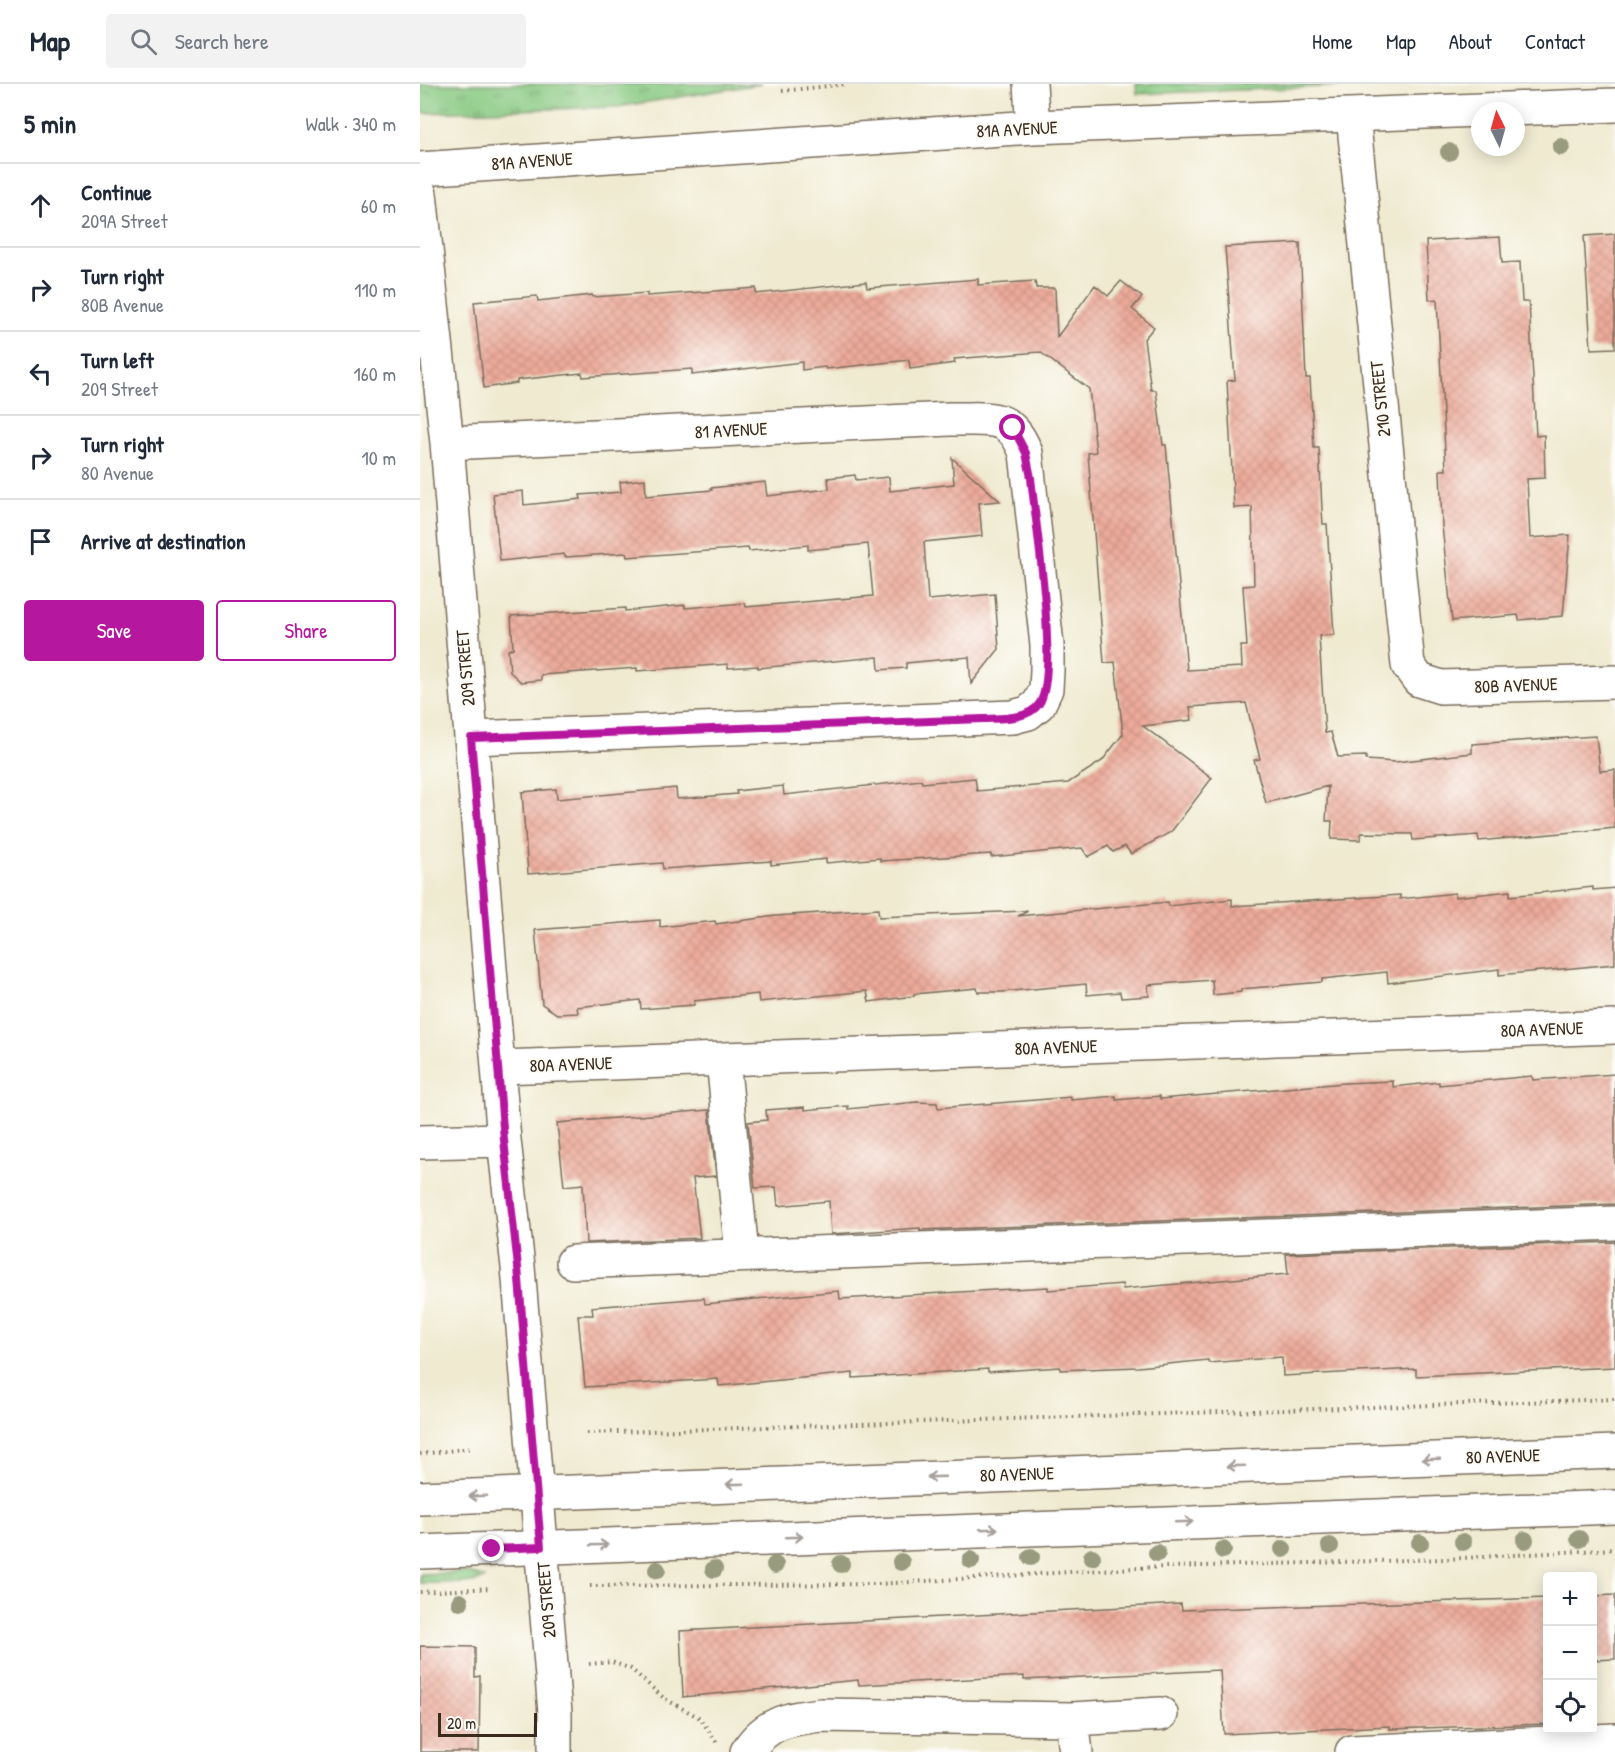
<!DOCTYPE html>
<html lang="en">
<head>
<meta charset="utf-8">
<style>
	:root { --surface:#fff; --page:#f2f2f3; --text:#1f2937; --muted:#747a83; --line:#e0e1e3; --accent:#b5179e }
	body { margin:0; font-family:"Patrick Hand",sans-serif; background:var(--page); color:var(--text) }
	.controls { position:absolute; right:18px; bottom:18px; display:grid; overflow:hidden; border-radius:6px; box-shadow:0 3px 15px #0003 }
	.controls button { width:54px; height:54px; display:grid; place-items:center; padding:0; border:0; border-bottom:2px solid var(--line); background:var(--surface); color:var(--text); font:30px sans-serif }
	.compass { position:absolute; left:1051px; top:18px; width:54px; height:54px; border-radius:50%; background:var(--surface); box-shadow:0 3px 15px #0003; rotate:355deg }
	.scale { position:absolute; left:18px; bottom:15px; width:99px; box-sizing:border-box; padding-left:6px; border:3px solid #3b2a1e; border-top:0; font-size:16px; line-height:21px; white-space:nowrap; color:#3b2a1e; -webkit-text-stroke:4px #fdfcf7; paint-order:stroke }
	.stop { position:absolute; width:18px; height:18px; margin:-14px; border:4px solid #b5179e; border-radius:50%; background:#fff }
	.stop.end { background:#b5179e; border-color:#fff; box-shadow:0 2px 6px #0008 }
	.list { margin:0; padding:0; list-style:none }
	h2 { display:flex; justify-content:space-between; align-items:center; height:78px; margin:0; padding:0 24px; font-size:26px }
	h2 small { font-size:20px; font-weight:400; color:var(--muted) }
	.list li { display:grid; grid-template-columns:39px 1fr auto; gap:18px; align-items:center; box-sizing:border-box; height:84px; padding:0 24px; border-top:2px solid var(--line) }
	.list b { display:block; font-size:22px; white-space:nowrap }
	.list p { margin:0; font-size:20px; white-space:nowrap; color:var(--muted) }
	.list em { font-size:20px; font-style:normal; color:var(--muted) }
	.actions { display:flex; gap:12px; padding:18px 24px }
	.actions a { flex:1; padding:14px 0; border:2px solid var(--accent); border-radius:6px; text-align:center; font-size:21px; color:var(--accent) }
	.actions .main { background:var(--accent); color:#fff }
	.icon { flex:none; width:33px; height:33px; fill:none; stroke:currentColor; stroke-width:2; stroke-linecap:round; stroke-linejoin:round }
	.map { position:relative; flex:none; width:1195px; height:1668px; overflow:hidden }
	header { display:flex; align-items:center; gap:36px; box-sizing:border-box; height:84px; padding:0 30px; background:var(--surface); border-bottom:2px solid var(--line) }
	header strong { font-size:28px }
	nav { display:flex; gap:33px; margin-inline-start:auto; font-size:21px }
	.search { width:420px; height:54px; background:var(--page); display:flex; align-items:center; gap:15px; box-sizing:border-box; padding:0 21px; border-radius:6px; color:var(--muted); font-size:22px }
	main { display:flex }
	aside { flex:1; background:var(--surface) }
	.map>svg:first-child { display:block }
	.grass { fill:url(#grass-tufts); stroke:#627a50; stroke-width:1.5 }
	.building { fill:url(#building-cross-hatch) }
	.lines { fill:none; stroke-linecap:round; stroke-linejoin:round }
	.minor-casing { stroke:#7a6d5c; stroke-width:36 }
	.major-casing { stroke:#7a6d5c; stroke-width:36 }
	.path { stroke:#7a6d5c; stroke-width:4; stroke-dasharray:1.5 4.5; stroke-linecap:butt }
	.minor { stroke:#fff; stroke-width:33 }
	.major { stroke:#fff; stroke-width:33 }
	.tree { fill:#999b7f }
	.oneway { stroke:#a79f9a }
	.route { stroke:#b5179e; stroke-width:8 }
	.labels { text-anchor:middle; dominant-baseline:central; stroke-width:4.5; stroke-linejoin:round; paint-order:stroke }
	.street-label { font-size:18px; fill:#3b2a1e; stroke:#fdfcf7 }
</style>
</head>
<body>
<header>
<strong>Map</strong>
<div class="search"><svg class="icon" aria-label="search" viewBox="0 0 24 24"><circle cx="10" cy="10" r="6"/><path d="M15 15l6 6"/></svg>Search here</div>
<nav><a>Home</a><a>Map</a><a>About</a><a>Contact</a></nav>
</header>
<main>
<aside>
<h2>5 min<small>Walk · 340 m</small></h2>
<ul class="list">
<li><svg class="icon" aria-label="ahead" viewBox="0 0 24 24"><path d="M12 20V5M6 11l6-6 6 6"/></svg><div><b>Continue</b><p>209A Street</p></div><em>60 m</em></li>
<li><svg class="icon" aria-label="right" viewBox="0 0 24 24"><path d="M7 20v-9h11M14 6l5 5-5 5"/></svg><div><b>Turn right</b><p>80B Avenue</p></div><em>110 m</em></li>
<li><svg class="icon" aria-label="left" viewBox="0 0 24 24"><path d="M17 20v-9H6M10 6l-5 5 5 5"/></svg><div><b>Turn left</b><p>209 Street</p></div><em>160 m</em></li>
<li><svg class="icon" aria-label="right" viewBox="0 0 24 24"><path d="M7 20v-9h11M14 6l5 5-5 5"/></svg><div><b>Turn right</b><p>80 Avenue</p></div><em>10 m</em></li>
<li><svg class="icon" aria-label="arrive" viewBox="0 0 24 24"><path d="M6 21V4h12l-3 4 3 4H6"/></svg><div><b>Arrive at destination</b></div></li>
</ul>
<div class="actions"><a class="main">Save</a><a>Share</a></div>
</aside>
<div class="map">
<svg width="1195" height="1668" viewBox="0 0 1195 1668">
	<defs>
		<pattern id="grass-tufts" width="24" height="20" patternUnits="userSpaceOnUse" patternTransform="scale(1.5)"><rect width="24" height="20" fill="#88c982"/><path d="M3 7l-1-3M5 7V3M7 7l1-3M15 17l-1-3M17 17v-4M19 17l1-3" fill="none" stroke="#70a36a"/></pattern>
		<pattern id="building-cross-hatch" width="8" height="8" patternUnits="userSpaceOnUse" patternTransform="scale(1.5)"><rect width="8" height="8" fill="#ecaa9a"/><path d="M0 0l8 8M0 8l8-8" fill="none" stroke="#cb9284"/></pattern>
	</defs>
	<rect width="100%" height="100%" fill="#fdfcf7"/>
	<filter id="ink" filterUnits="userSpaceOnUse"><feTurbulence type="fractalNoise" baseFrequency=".0167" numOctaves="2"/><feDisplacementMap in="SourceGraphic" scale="12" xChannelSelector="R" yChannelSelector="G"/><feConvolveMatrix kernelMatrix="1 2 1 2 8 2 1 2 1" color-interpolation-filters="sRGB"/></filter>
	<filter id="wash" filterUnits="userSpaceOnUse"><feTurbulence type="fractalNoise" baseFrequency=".008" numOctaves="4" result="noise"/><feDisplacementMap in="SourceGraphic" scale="24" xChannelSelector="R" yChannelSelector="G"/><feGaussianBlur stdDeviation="1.35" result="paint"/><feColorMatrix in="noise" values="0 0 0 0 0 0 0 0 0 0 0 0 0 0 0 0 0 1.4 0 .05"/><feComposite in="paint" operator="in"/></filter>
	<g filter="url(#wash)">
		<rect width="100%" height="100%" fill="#efead0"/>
		<path class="grass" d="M0,0H341L197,23L0,29Z
			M716,0H980L717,10Z
			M47,1488L65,1494L53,1499H0V1490Z"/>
		<g id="blocks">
			<path class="building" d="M1195,150V264L1171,265L1164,152Z
				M1080,153L1082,179L1100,178L1102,218H1109L1116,352L1124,351L1125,394L1107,395L1110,454L1150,451L1143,532L1099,536L1098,531L1032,537L1022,442L1020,386H1026L1017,215L1009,216L1006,157Z
				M880,159L886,294H890L894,364H899L902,425L903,440H907L914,551L899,552L905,649L911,648L918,673L946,672V676L976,678L1052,669V660L1176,652L1180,687L1195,686V744L1059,757L1058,751L993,756L992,750L941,749V756L911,755L912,737H906L908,702L846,719L834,676L840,675L826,619L770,623L772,636L723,642L792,694L751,748L711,770L705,762L693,768L688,762L668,773L662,764L571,773V770L460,777V774L406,779V775L351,781V777L243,785L242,779L108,790L102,708L136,705L137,715L256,704L257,715L317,710L316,707L363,702L364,711L501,696L502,699L555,694L557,707L648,699L682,677L703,650L695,578L684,579L668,369L676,368L669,305L620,268L534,275L535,279L490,285L489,276L406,285L405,283L382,286V278L272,291V285L163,293L162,289L97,296V299L64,304L54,218L117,212L118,217L172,211L173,213L227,209V212L336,204V210L446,198L447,204L558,195V201L615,197L616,204H635L637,253L675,201L688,212L701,197L722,213L712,225L734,243L724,255L731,306H736L743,361H746L767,586L822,583L821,562H827L823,502L834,501L832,423L814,424L807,297L815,296L805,163Z
				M532,374L580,417L559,419L562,452L504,458L508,516L575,510L579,565L551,600L549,573L486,579V584L459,586L458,573L338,584V582L308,584V580L217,587V584L121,591V596L101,598L90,588L88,566L93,564L91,532L205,524V527L265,521V524L325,519L326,523L453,512L448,460L388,466V461L329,467L328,464L207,473L206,469L145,473L144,470L80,477L73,410L103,407L104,421L161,415L160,411L201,408L200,398L225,395L226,412L292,406L291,404L345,398L347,412L409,405L408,394L435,391L436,396L469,393L470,407L534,400Z
				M1173,803V806L1195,804V880L1079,891V885L968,899L967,888L902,895V898L821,905V908L793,911L792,896L728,901L729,912L701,914L700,908L667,911L666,900L582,908H558L557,904L494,910V912L449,918L447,907L339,918L338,910L274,917V921L221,925L220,916L157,923L158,929L137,930L122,920L115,846L240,836V843L295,837L296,840L356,832L458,825L459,833L608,827L598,832L748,818L749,822L812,815V822L980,811V815L1035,809V813L1090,807V812Z
				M1195,990V1120L500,1146V1144L411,1150L409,1117L358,1122L356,1103L335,1104L328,1038L347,1036L346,1026L385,1023V1026L428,1022V1025L497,1018L517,1019L518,1024L651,1013V1016L696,1012V1016L740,1012V1015L925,999L973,997V1003L1019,998V1001L1112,992L1113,996Z
				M289,1026L296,1092L273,1094L280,1154L166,1159L163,1100L144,1102L137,1039Z
				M1195,1158V1283L996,1292V1285L863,1292L862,1273L789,1279L788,1276L718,1283L640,1286V1283L568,1288V1285L433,1294V1289L299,1302L298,1295L165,1303L158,1231H173L172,1223L284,1214L285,1220L419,1207L420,1215L628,1203V1206L702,1200L703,1205L868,1190L866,1170Z
				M1195,1511V1575L1173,1576V1512Z
				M1128,1514V1640L970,1645V1642L804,1650L800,1586L604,1596V1592L439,1601L438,1596L263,1613L260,1547L761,1520L762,1526Z
				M0,1562L55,1563V1593L60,1592L59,1668H0Z"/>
		</g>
	</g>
	<g filter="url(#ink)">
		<use href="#blocks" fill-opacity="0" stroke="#7a6d5c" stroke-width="1.5"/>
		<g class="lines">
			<defs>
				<path id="minor" d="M610,0L613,43
					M933,31L988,581L999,596L1021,603L1195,598
					M0,85L613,43L1195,21
					M0,110L27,359L84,1056L98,1183L135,1629V1668
					M27,359L530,335C568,336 590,327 606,369L627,561V586L626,605L619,620L608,629L593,633L51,654
					M303,975L322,1170
					M78,983L1195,943
					M0,1058L84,1056
					M153,1178L1195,1139
					M652,1635L656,1668
					M327,1668C346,1638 368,1635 401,1631L652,1635L741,1630
					M932,1668L1195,1656"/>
				<path id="major" d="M0,1414L1195,1368
					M0,1468L1195,1423"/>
			</defs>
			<use href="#minor" class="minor-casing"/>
			<use href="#major" class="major-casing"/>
			<path class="path" d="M362,7L427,0
				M167,1349L1195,1315
				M0,1370L53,1364
				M170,1502L459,1500L714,1484L1026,1475L1195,1465
				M0,1508L71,1504
				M169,1580L192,1578L211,1585L245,1615L280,1634L297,1659"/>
			<use href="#minor" class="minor"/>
			<use href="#major" class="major"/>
		</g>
		<g class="tree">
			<circle cx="1141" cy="63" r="9"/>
			<circle cx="1029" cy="68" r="9"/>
			<circle cx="1159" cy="1455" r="9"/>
			<circle cx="1105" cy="1456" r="9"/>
			<circle cx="1043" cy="1458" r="9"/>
			<circle cx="1000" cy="1459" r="9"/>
			<circle cx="910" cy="1462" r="9"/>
			<circle cx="863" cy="1465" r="9"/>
			<circle cx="803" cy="1466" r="9"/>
			<circle cx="737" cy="1469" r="9"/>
			<circle cx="611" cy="1473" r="9"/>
			<circle cx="672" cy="1473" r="9"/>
			<circle cx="551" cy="1476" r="9"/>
			<circle cx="481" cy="1478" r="9"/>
			<circle cx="421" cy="1480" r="9"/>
			<circle cx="355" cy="1481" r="9"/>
			<circle cx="294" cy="1485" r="9"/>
			<circle cx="237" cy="1486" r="9"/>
			<circle cx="40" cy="1518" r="9"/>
		</g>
		<defs><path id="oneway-shaft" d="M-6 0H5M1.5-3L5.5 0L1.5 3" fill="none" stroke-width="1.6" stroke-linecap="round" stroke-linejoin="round" transform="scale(1.5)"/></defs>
		<g class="oneway">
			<use href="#oneway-shaft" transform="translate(1011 1375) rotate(178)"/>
			<use href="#oneway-shaft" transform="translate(816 1382) rotate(178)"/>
			<use href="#oneway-shaft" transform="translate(516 1393) rotate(178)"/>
			<use href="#oneway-shaft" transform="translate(315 1400) rotate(178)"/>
			<use href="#oneway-shaft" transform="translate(58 1412) rotate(178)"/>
			<use href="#oneway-shaft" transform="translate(764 1438) rotate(-2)"/>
			<use href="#oneway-shaft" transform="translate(569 1445) rotate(-2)"/>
			<use href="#oneway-shaft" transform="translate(374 1453) rotate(-2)"/>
			<use href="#oneway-shaft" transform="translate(179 1461) rotate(-2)"/>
		</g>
	</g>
	<g class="lines" filter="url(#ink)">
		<path class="route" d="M72,1465L121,1463L98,1183L84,1056L51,654L563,635C580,634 608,636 619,620C640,591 615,435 611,394L606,369L593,344"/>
	</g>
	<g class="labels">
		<g class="street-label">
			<text transform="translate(597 45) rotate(-3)">81A AVENUE</text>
			<text transform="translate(112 77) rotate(-4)">81A AVENUE</text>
			<text transform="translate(960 315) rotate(-96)">210 STREET</text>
			<text transform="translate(311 346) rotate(-3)">81 AVENUE</text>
			<text transform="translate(45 584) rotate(-95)">209 STREET</text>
			<text transform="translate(1096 601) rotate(-2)">80B AVENUE</text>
			<text transform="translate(1122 945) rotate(-2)">80A AVENUE</text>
			<text transform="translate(636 963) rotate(-2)">80A AVENUE</text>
			<text transform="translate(151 980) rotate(-2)">80A AVENUE</text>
			<text transform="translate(1083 1372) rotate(-2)">80 AVENUE</text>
			<text transform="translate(597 1390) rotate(-2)">80 AVENUE</text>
			<text transform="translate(126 1516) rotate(-95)">209 STREET</text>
		</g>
	</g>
</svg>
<div class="controls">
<button>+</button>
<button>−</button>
<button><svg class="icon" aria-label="locate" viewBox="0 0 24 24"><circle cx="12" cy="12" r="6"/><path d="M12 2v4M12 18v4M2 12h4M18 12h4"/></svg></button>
</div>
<svg class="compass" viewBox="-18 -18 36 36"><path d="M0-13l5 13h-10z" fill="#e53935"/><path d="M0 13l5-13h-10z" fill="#747a83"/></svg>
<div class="scale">20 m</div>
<div class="stop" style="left:593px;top:344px"></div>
<div class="stop end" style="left:72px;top:1465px"></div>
</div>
</main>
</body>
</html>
